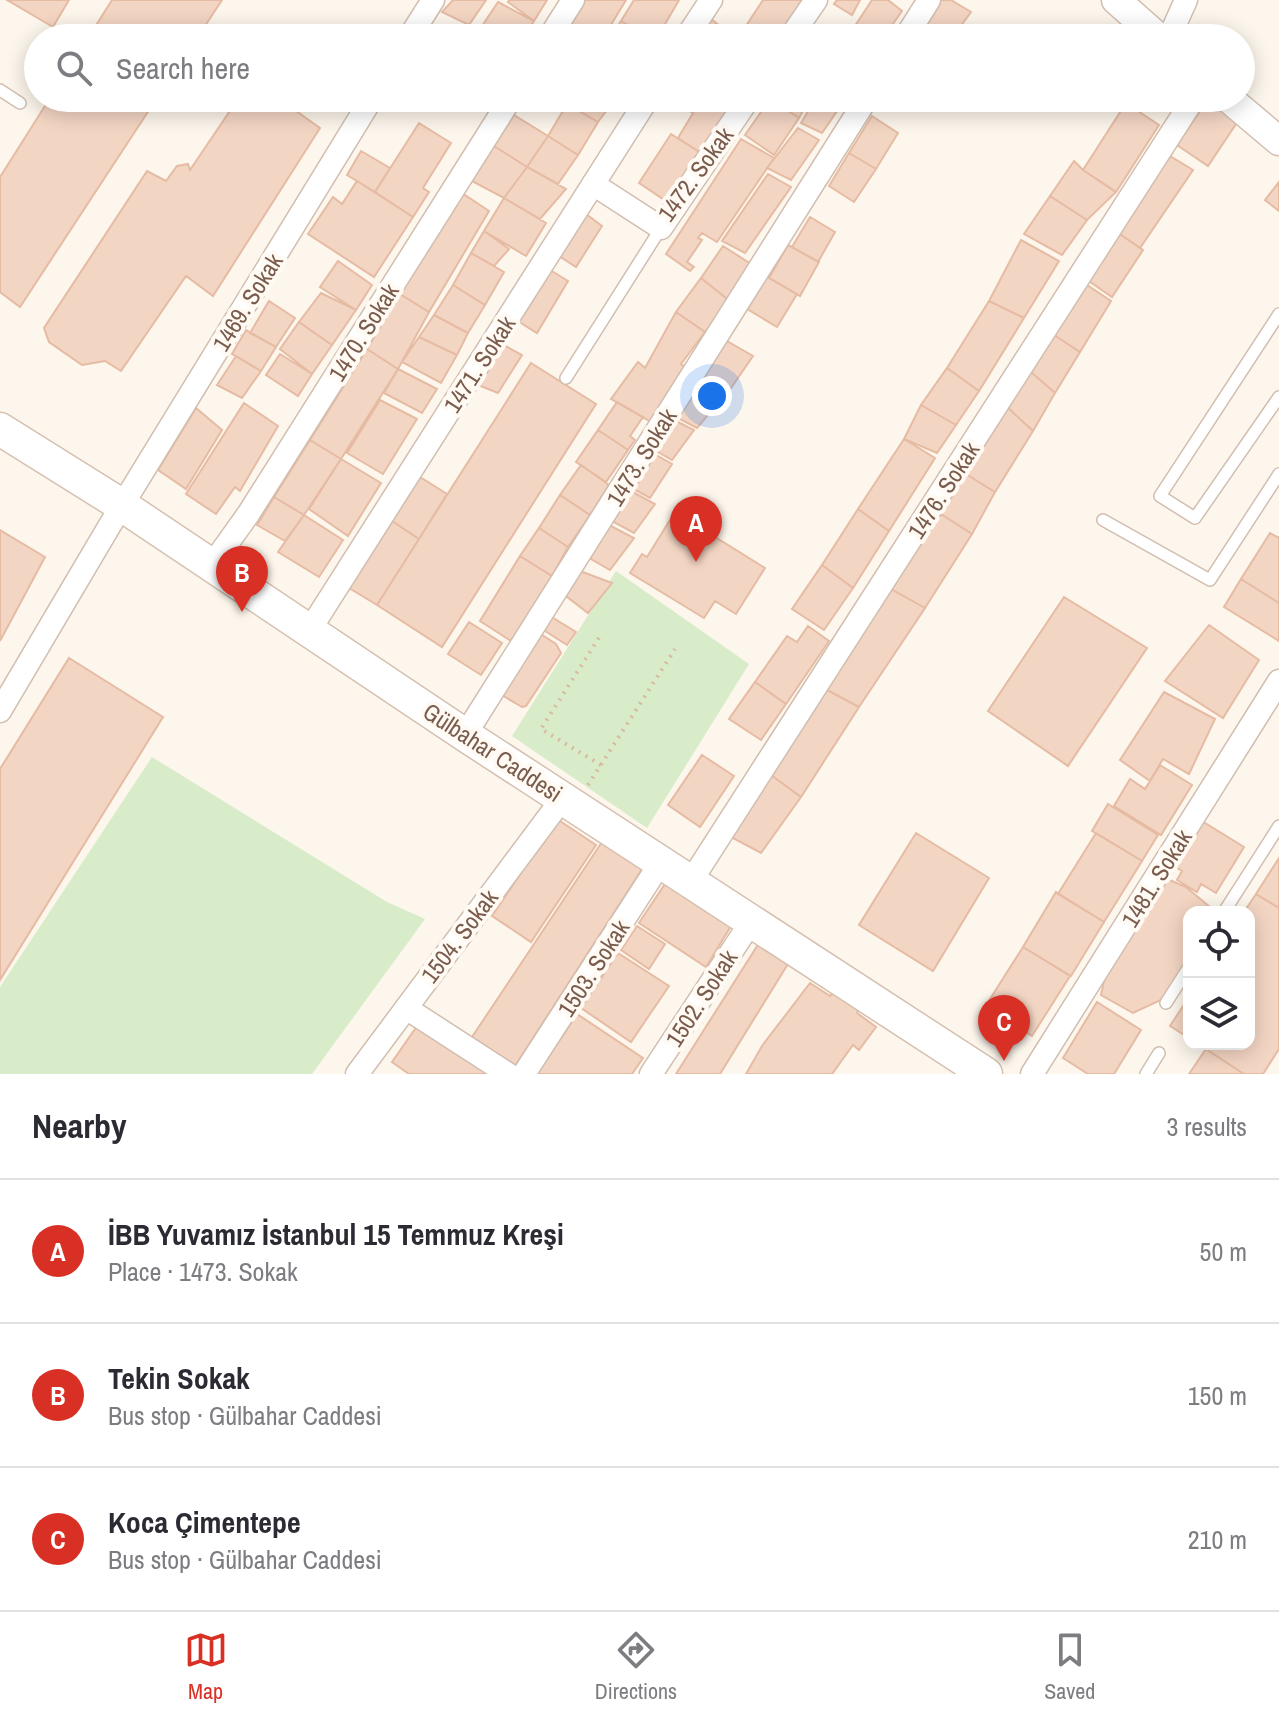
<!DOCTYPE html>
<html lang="en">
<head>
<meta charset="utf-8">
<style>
	:root { --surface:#fff; --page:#f7f7f7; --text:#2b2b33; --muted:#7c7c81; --line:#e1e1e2; --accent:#d93025 }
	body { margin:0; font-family:"Archivo Narrow",sans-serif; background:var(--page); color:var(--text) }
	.controls { position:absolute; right:24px; bottom:24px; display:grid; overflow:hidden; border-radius:16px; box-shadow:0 4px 20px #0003 }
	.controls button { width:72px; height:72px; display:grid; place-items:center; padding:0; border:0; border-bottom:2px solid var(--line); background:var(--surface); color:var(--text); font:40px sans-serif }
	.you { position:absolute; left:712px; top:396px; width:28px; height:28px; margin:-20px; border:6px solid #fff; border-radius:50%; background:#1a73e8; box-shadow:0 0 0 12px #1a73e833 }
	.badge { display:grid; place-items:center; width:52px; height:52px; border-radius:50%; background:var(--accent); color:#fff; font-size:26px; font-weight:700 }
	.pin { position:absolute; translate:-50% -66px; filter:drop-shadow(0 2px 4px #0008) }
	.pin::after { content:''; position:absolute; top:42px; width:28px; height:24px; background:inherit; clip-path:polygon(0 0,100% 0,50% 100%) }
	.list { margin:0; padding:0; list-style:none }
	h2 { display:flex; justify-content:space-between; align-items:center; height:104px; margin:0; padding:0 32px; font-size:34px }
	h2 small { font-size:26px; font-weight:400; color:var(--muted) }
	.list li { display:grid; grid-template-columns:52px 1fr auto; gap:24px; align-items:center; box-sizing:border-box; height:144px; padding:0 32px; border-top:2px solid var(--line) }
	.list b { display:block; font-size:30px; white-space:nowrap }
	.list p { margin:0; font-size:26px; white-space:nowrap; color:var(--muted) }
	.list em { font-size:26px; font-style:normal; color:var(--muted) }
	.icon { flex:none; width:44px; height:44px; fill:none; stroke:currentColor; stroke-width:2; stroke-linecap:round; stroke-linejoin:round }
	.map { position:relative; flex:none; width:1279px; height:1074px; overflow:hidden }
	.search { position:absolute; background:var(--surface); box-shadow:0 4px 20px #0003; left:24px; right:24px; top:24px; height:88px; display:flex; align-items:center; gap:20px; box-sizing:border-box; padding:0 28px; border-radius:44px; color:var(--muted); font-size:30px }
	.sheet { height:536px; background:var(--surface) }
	nav { display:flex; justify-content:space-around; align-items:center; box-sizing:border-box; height:112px; border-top:2px solid var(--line); background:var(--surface); font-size:22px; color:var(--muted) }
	nav a { display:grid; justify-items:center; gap:4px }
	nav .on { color:var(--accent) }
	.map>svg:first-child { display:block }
	.green { fill:#d8ecc9 }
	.building { fill:#f3d5c3; stroke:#e6bba3; stroke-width:2 }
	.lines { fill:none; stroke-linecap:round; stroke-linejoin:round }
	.service-casing { stroke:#d1beb0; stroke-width:14 }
	.minor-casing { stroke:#d1beb0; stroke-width:25 }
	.tertiary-casing { stroke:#d1beb0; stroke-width:31 }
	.secondary-casing { stroke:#d6c0b0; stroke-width:35 }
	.path { stroke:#d9b8a5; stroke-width:4; stroke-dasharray:2 6; stroke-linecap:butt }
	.service { stroke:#fff; stroke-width:11 }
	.minor { stroke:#fff; stroke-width:22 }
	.tertiary { stroke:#fff; stroke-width:28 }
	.secondary { stroke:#fff; stroke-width:32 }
	.labels { text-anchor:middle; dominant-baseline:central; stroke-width:8; stroke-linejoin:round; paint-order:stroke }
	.street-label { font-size:24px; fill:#7a5c4d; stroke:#fffaf3 }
</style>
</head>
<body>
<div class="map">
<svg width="1279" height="1074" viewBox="0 0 1279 1074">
	<rect width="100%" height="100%" fill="#fdf6ec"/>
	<path class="green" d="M616,571L749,664L647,828L512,736Z
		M152,757L387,902L425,919L312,1074H0V987Z"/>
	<path class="building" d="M7,0H69L53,27Z
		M112,0H222L197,38H88Z
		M453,0H486L469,25L442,12Z
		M509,0H547L534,21L508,2Z
		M582,0H626L603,38H593L568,24Z
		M634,0H679L657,38H649L621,21Z
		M763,0H802L778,38H751L742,32Z
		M837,0H860L852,15L834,4Z
		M872,0H888L902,11L883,38H847Z
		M939,0H951L971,12L952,38H911Z
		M498,2L534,21L523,38H481L476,35Z
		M706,15L725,30L720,38H691Z
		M621,21L649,38H610Z
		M568,24L593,38H560Z
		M50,98H157L20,307L0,292V177Z
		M278,98L320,128L213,296L186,276L121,371L105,361L82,365L49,342L44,328L147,171L166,181L177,166L188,164L190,170L238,99Z
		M571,98H616L598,122L567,104Z
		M696,98H704L730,114L704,155L678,138L693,113L688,110Z
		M704,98H740L730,114Z
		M770,98H810L799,118Z
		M816,98H839L844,101L822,133L801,123Z
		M1209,98L1240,118L1208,166L1177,145Z
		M770,99L799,118L774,155L745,135Z
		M1126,103L1159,125L1116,192L1083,170Z
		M567,104L598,122L578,155L548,136Z
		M514,115L548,136L527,167L494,146Z
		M872,116L898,133L876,169L849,153Z
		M419,123L451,143L423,188L429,192L413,217L375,192Z
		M798,128L819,140L791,180L767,168Z
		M671,134L704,155L672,205L639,183Z
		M548,136L578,155L558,184L527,167Z
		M741,139L774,158L717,242L702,233L698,238L702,240L687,262L694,267L690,271L666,254Z
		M494,146L527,167L504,198L472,181Z
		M361,151L390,168L375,192L347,175Z
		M849,153L876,169L854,202L829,186Z
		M1170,156L1193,170L1140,248L1117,232Z
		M1074,161L1083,170L1116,192L1087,220L1050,196Z
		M527,167L566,189L540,219L504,198Z
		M768,174L791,187L745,253L722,241Z
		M357,181L413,217L374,277L308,234L333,197L342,204Z
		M1279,182V211L1265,200Z
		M462,193L489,211L429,312L400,294Z
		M1050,196L1087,220L1062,255L1024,234Z
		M504,198L546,223L526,256L484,231Z
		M586,214L602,226L576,267L559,256Z
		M810,217L835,232L818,262L792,247Z
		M484,231L509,249L494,266L471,253Z
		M1117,232L1143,250L1112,297L1086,279Z
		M1021,240L1059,261L1024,318L989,301Z
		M788,245L819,262L800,296L769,278Z
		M723,246L751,264L731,302L701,278Z
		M471,253L504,272L485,305L453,285Z
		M338,261L372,285L356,310L320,287Z
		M550,270L568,281L537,333L516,320Z
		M766,276L797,294L777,327L747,309Z
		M701,278L731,302L705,332L676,312Z
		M1084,283L1111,301L1080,352L1054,335Z
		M453,285L485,305L468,333L434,315Z
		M321,293L356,310L332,345L299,322Z
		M400,294L429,312L398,369L367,349Z
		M269,301L295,318L276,347L250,333Z
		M989,301L1024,318L979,391L947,368Z
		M676,312L705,332L681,364L687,369L651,422L611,399L638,362L645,368Z
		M434,315L468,333L457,355L419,337Z
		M299,322L332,345L312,374L280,349Z
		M246,330L276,347L261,371L232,354Z
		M1054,335L1080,352L1055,393L1031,372Z
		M419,337L457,355L441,383L402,362Z
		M727,341L753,356L722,401L691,391Z
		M500,343L522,355L498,393L473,383Z
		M367,349L398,369L341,459L310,440Z
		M280,354L312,374L298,396L266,375Z
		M236,356L261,371L242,398L217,385Z
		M531,363L596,404L442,647L377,605Z
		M947,368L979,391L956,425L921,405Z
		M398,369L437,389L422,413L384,393Z
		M1031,372L1055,393L1033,431L1007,407Z
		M691,391L719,402L697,428L672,415Z
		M380,400L417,419L383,474L347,453Z
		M617,402L643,417L630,436L635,440L628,450L598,430Z
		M244,403L278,426L240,491L235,487L216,514L186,494Z
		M921,405L956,425L937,453L904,439Z
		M1007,407L1033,431L995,492L966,474Z
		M196,408L222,430L186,489L158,470Z
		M672,419L694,430L672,460L651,448Z
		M598,430L628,450L606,482L576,462Z
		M904,439L935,458L889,531L858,509Z
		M310,440L341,459L304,515L274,497Z
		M649,451L672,464L650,498L628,486Z
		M341,459L381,483L348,536L309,509Z
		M581,465L609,485L590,515L560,495Z
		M966,474L995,492L972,534L941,514Z
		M420,477L447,494L419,539L392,521Z
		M629,490L655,504L634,533L608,519Z
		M560,495L590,515L568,547L539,528Z
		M274,497L304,515L285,541L257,525Z
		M858,509L889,531L853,588L822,565Z
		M675,512L765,568L736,614L715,601L704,618L630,573L642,554L647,557Z
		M941,514L972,534L925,608L891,589Z
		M304,515L343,540L319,577L278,552Z
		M392,521L419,539L377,605L349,588Z
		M607,524L634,538L610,570L584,555Z
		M539,528L568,547L552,576L520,556Z
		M0,530L45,557L0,641Z
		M1270,533L1279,538V603L1241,579Z
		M520,556L552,576L511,641L480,621Z
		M822,565L853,588L824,630L792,609Z
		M580,571L612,583L588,613L562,593Z
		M1241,579L1279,603V641L1224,607Z
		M891,589L925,608L859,707L827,690Z
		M1064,597L1147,648L1068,766L988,711Z
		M550,616L576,632L567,645L542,629Z
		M469,622L502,643L481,675L448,654Z
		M1209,625L1259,660L1223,718L1165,681Z
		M808,626L829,641L786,704L755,682L787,636L797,642Z
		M539,633L556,644L561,653L526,706L522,707L500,694Z
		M69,658L163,717L0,980V769Z
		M755,682L786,704L761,740L729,719Z
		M827,690L859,707L801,797L771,775Z
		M1164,692L1215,719L1189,774L1163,759L1150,781L1120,760Z
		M702,755L734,776L700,827L668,805Z
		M1160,765L1192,785L1161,835L1114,806L1130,779L1145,789Z
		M771,775L801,797L761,853L729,836Z
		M1108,804L1158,835L1142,861L1092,831Z
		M1197,818L1244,847L1216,893L1201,884L1197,892L1177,880L1182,871L1169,863Z
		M557,819L596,845L531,942L492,916Z
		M916,833L989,878L933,971L859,925Z
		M1096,833L1142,861L1104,922L1058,894Z
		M604,839L646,863L515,1066L472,1037Z
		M1279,858V908L1256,894Z
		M669,878L734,921L706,967L639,923Z
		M1165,878L1186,887L1216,912H1189V960L1163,999L1133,1013L1101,995L1106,972Z
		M1056,892L1104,922L1071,976L1023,947Z
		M1256,894L1279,908V1049L1263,1074H1244L1198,1044H1249V912H1244Z
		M637,926L665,944L649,969L621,950Z
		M761,940L791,959L720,1074H676Z
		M1023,947L1070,976L1032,1036L985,1007Z
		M618,953L669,986L631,1042L581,1008Z
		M810,983L830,996L835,990L860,1006L857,1013L876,1027L859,1050L853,1045L832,1074H746L762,1046Z
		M1189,997V1038L1170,1026Z
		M1097,1002L1141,1030L1114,1074H1088L1063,1058Z
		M577,1014L643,1058L632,1074H537Z
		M420,1022L497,1074H409L392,1062Z
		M1206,1049L1244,1074H1189Z"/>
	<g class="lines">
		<defs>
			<path id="service" d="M0,90L20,103
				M1279,314L1160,496L1195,518L1279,397
				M566,378L661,228
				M1103,520L1210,580L1279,474
				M1224,912L1279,826
				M1166,1003L1189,967
				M1146,1074L1159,1053"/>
			<path id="minor" d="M409,38L433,0
				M549,38L573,0
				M686,38L711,0
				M790,38L816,0
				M905,38L929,0
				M1169,38L1186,0
				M593,184L661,228L749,98
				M212,565L249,513L511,98
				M309,631L648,98
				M0,711L110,525L372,98
				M465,735L867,98
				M691,881L1194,98
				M406,1008L508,1074
				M357,1074L562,799
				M524,1074L661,862
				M651,1074L751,922
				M1032,1074L1279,681"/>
			<path id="tertiary" d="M1116,0L1159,38
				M1228,98L1279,141"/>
			<path id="secondary" d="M0,429L123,506L465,735L986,1074"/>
		</defs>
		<use href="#service" class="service-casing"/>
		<use href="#minor" class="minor-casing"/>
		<use href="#tertiary" class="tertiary-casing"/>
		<use href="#secondary" class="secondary-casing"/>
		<path class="path" d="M601,765L541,729L602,633
			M588,785L675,649"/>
		<use href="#service" class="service"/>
		<use href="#minor" class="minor"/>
		<use href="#tertiary" class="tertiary"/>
		<use href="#secondary" class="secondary"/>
	</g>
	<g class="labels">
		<g class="street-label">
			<text transform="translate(695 174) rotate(-54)">1472. Sokak</text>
			<text transform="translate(247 302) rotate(-58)">1469. Sokak</text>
			<text transform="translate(363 332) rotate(-58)">1470. Sokak</text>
			<text transform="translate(479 364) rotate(-57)">1471. Sokak</text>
			<text transform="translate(641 457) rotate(-58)">1473. Sokak</text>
			<text transform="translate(943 490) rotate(-57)">1476. Sokak</text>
			<text transform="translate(493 752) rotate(33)">Gülbahar Caddesi</text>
			<text transform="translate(1156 878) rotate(-58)">1481. Sokak</text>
			<text transform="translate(459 936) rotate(-53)">1504. Sokak</text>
			<text transform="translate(593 968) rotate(-57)">1503. Sokak</text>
			<text transform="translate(701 998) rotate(-57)">1502. Sokak</text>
		</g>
	</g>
</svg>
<div class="controls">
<button><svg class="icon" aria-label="locate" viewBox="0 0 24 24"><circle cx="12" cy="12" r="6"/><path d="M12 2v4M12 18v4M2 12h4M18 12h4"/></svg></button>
<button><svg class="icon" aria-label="layers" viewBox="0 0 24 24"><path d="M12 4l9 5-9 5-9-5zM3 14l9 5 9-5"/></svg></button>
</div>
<div class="you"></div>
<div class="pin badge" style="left:696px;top:562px">A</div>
<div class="pin badge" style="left:242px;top:612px">B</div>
<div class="pin badge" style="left:1004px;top:1061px">C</div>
<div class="search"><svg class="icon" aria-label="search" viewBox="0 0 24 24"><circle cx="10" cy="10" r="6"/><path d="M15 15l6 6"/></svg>Search here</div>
</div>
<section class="sheet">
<h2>Nearby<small>3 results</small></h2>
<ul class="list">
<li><span class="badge">A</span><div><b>İBB Yuvamız İstanbul 15 Temmuz Kreşi</b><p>Place · 1473. Sokak</p></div><em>50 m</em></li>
<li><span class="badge">B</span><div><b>Tekin Sokak</b><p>Bus stop · Gülbahar Caddesi</p></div><em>150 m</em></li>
<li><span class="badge">C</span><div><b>Koca Çimentepe</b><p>Bus stop · Gülbahar Caddesi</p></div><em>210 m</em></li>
</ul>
</section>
<nav>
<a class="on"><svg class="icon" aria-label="map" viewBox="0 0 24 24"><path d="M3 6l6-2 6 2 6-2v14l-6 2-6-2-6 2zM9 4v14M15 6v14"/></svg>Map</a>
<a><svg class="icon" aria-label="directions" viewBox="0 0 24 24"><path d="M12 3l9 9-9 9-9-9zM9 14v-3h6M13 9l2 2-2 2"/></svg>Directions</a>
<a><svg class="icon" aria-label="saved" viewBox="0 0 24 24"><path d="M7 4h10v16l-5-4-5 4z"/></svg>Saved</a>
</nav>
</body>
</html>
